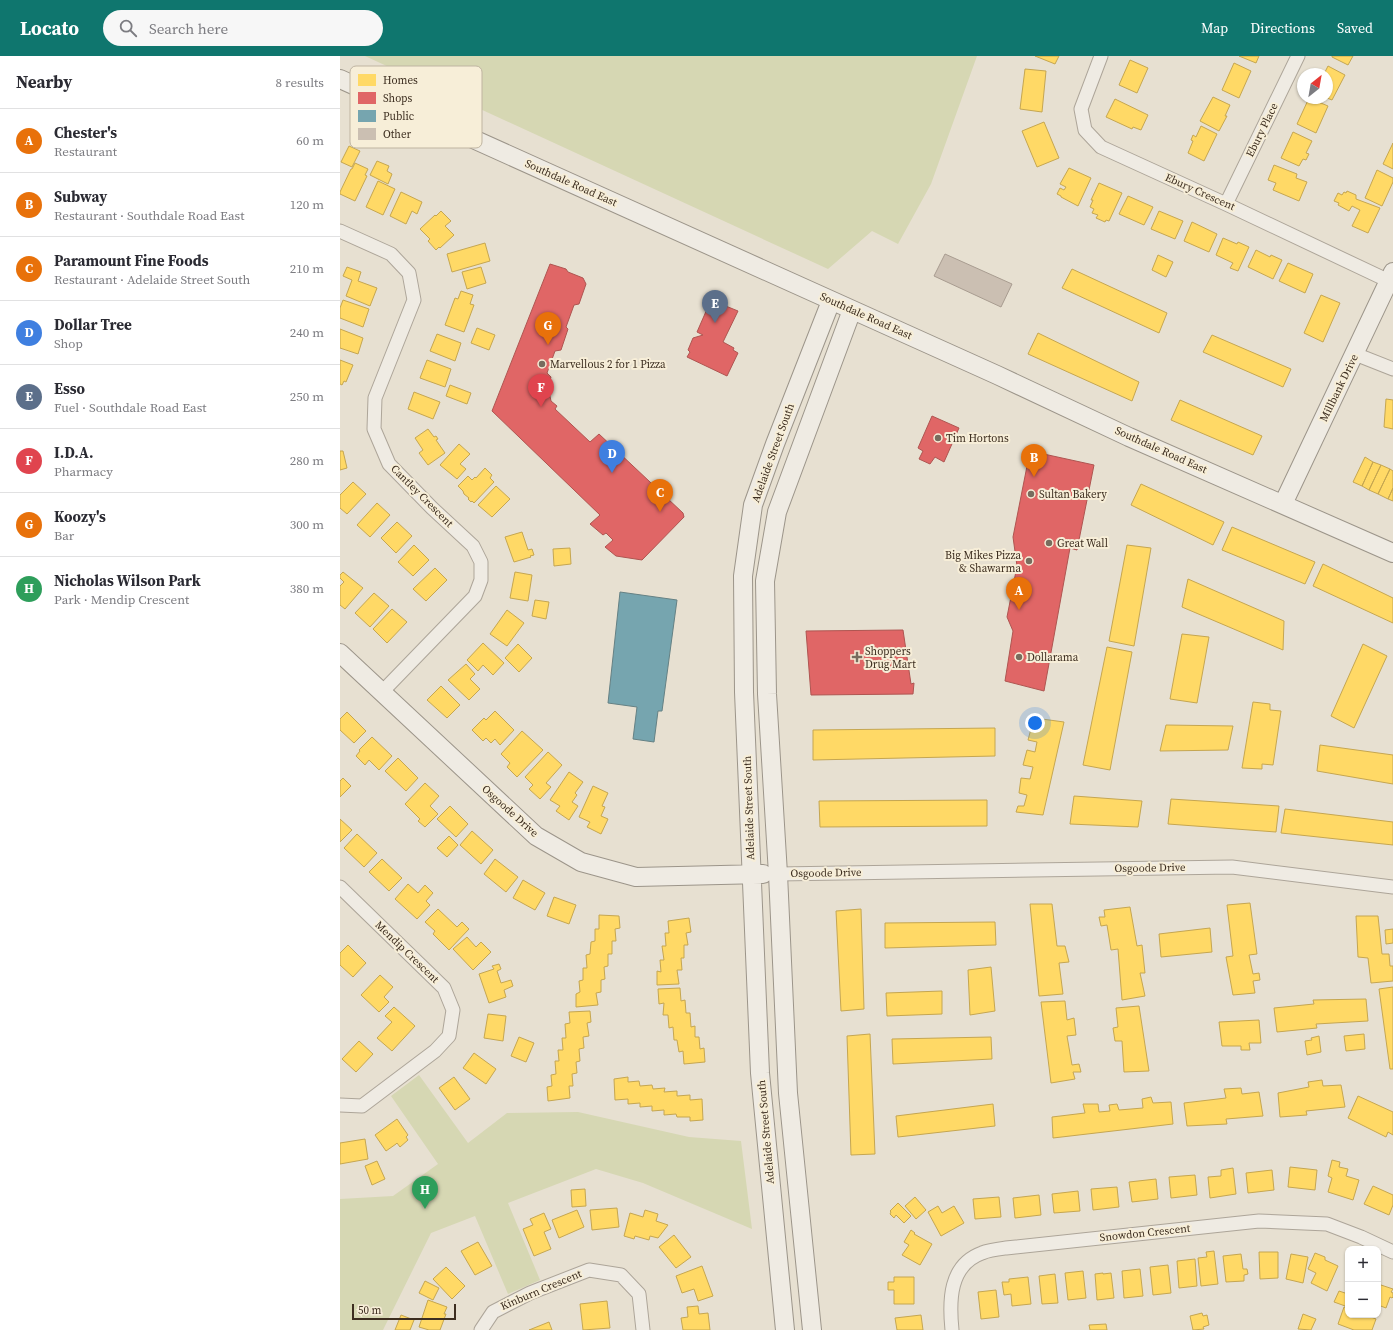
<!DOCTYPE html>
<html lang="en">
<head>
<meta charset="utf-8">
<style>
	:root { --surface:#fff; --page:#f7f7f7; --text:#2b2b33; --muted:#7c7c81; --line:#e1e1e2; --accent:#0f766e }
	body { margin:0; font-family:"Source Serif 4",serif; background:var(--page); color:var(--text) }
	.controls { position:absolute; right:12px; bottom:12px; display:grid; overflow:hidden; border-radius:8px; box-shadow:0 1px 3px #0004 }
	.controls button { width:36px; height:36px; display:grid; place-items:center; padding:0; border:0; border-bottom:1px solid var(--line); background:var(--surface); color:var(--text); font:20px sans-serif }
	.compass { position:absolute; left:957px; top:12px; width:36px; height:36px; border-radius:50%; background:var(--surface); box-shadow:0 1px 3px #0004; rotate:31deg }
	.scale { position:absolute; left:12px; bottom:10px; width:104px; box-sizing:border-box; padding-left:4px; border:2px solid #3d2e20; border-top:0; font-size:11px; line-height:14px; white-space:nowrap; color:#3d2e20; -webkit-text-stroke:3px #f7eed8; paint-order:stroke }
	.you { position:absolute; left:695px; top:667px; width:14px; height:14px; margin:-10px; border:3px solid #fff; border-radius:50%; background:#1a73e8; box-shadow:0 0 0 6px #1a73e833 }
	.badge { display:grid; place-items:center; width:26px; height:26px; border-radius:50%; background:var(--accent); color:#fff; font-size:13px; font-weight:700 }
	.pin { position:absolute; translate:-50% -33px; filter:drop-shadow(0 1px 2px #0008) }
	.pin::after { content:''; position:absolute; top:21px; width:14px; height:12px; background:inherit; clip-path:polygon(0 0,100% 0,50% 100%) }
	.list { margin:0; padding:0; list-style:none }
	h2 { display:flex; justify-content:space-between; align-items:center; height:52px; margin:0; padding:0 16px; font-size:17px }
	h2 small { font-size:13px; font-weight:400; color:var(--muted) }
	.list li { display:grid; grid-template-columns:26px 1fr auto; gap:12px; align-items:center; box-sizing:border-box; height:64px; padding:0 16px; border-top:1px solid var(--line) }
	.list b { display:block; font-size:15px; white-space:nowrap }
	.list p { margin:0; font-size:13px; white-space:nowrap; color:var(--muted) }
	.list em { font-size:13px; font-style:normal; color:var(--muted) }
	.icon { flex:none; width:22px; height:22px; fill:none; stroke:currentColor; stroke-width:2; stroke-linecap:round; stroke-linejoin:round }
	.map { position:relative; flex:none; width:1053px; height:1274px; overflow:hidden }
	header { display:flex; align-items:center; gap:24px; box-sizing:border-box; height:56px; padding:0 20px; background:var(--accent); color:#fff }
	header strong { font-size:19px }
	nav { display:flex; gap:22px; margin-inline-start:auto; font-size:14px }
	.search { width:280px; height:36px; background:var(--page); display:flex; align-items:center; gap:10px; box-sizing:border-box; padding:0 14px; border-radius:22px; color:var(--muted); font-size:15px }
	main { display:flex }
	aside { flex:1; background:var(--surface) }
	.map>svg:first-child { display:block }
	.green { fill:#d6d7b3 }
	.homes { fill:#ffd966; stroke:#c5a651 }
	.shops { fill:#e06666; stroke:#af5551 }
	.public { fill:#76a5af; stroke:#658184 }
	.building { fill:#cbbfb2; stroke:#a89c90 }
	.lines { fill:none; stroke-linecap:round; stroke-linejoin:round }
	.street-casing { stroke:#ada599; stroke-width:15 }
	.secondary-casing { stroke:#9c958a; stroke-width:20 }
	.street { stroke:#efebe3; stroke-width:13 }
	.secondary { stroke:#efebe3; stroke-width:18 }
	.poi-dot { fill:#786c5e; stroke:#f7eed8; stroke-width:1.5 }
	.labels { text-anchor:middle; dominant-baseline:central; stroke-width:4; stroke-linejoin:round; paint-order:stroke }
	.street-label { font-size:11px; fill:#3d2e20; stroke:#f7eed8 }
	.poi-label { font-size:11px; fill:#3d2e20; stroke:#f7eed8; text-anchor:start }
	.key { fill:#f7eed8; stroke:#bfb4a1; stroke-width:1 }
	.key-label { font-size:11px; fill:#3d2e20 }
</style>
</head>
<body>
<header>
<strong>Locato</strong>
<div class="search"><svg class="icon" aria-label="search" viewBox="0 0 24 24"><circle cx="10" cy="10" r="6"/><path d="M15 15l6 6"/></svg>Search here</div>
<nav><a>Map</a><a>Directions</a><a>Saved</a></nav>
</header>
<main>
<aside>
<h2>Nearby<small>8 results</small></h2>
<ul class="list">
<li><span class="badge" style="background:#e8710a">A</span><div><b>Chester's</b><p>Restaurant</p></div><em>60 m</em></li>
<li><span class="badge" style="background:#e8710a">B</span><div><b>Subway</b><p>Restaurant · Southdale Road East</p></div><em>120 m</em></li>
<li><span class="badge" style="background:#e8710a">C</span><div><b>Paramount Fine Foods</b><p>Restaurant · Adelaide Street South</p></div><em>210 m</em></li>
<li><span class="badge" style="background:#3f7fe0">D</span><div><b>Dollar Tree</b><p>Shop</p></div><em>240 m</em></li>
<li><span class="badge" style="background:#5c6f8a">E</span><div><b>Esso</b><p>Fuel · Southdale Road East</p></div><em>250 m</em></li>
<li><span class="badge" style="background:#e0444e">F</span><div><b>I.D.A.</b><p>Pharmacy</p></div><em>280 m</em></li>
<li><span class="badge" style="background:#e8710a">G</span><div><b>Koozy's</b><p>Bar</p></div><em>300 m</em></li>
<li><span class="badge" style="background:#2e9e5b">H</span><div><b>Nicholas Wilson Park</b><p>Park · Mendip Crescent</p></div><em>380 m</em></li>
</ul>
</aside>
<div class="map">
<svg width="1053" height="1274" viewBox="0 0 1053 1274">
	<rect width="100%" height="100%" fill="#e7e0d1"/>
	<path class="green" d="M25,0H637L591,128L558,188L532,175L488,213Z
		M79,1019L128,1087L167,1057L238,1056L349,1081L401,1085L412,1173L303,1127L256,1113L168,1147L200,1224L168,1238L135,1160L91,1177L43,1274H0V1143L53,1140L98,1108L51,1040Z"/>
	<path class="homes" d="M695,0H719L715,8Z
		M899,0H919L916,7Z
		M992,0H1013L1008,9L992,1Z
		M790,4L808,12L797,37L779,29Z
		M894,7L911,15L899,42L882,34Z
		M988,10L1005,19L992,44L987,42V18H984Z
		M685,13L706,15L702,56L680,53Z
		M873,41L890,49L885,60H887L879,75L860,65Z
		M969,42L988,50L976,77L957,68Z
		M775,43L808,59L801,74L793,71L792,73L766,61Z
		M704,66L719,102L697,111L682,75Z
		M861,70L877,78L864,105L848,97L853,85L851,84L853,79L856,81Z
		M953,76L972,85L966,97L969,98L966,104L963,103L959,110L941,102Z
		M1053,87V113L1043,108Z
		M9,90L20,95L12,111L1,106Z
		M37,105L49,110L47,115L52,118L48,128L30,119Z
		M15,107L28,113L25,119L27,120L15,145L0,138V136L11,113H12Z
		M934,109L957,118L956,122L967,126L959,145L933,134L936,127L928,124Z
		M729,112L751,122L738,150L721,141V140L717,138L720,132L724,134L726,131L720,128Z
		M1037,114L1053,122V126L1042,150L1025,142Z
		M38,125L55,133L43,159L26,151Z
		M759,127L782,137L769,165L766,164L765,166L756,162L758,159L752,157L754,153L750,151L753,144H751Z
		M1007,135L1016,139V143L1040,152L1028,177L1012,170L1020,154L1012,150L1009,155L998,149L999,147L994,145L998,137L1002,139L1004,136L1006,137Z
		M61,136L82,146L77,158L72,155L66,168L50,160Z
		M788,140L813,151L804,169L779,158Z
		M101,155L111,165L105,170L114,179L100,192L99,191L96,194L88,185L90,183L80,173L95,159L96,160Z
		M819,155L843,165L835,183L811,173Z
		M852,166L877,178L869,196L844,185Z
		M883,182L897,188L898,186L909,191L898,215L890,212L893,207L876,199Z
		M145,187L150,205L112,216L107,198Z
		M916,194L930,201L931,199L942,204L933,223L908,211Z
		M818,199L833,206L826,221L812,214Z
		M948,207L973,218L965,237L939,225Z
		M7,211L21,216L18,225L37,232L30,250L6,240L12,224L3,220Z
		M141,211L146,227L127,233L122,216Z
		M732,213L827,257L819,277L722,232Z
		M121,235L133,239L130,248L134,249L124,276L105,269L115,242L118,243Z
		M981,239L1000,247L983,286L964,277Z
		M3,244L29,253L23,271L0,262V252Z
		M137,272L155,279L149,294L131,287Z
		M0,273L23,282L18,298L0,292Z
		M698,277L799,326L792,345L688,298Z
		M97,278L121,287L115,305L90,295Z
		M872,279L951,313L943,331L863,296Z
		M0,304L13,309L6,326L4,325L2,329L0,328Z
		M87,304L111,313L105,331L80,322Z
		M110,329L131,337L127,348L106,340Z
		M74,336L100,346L93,363L68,353Z
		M1046,343L1053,344V373L1044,371Z
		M840,344L922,380L913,399L831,364Z
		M88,373L94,381L96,380L98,383L96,384L105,397L88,409L79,397L83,394L75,382Z
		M119,388L130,398L120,408L126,413L117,423L100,409Z
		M0,395H3L7,412L0,414Z
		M1025,401L1033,406L1022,430L1013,426Z
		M1033,406L1041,409L1029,434L1022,430Z
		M1041,409L1050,413L1038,438L1029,434Z
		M145,412L152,419L150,422L154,426L134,447L132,445L131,446L128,443L129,442L124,438L123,435L118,430L128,420L132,424L135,421L136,422Z
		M1050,413L1053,415V432L1048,443L1038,438Z
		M13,426L26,438L7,458L0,452V439Z
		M801,428L884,466L873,489L791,449Z
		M156,430L170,443L152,461L138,449Z
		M1053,432V445L1048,443Z
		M37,447L50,459L30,481L17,469Z
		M57,466L72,480L56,497L41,482Z
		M892,471L975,506L965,528L882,494Z
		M182,476L188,494L192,493L194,499L190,500L191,501L174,506L165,481Z
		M74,489L89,504L73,520L58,506Z
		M787,489L811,492L794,590L769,585Z
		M230,492L231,508L214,510L213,493Z
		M983,508L1053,542V567L973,530Z
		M95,512L107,524L86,545L73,533Z
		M3,516L23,532L5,553L0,549V530L4,526L0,522V519Z
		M175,516L192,519L188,545L170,542Z
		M848,523L944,565L943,594L842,551Z
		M34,537L49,550L30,571L15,557Z
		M195,544L209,546L206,563L192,560Z
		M52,553L67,566L47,587L33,573Z
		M167,554L184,567L167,590L150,578Z
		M842,578L869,581L857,647L830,643Z
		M143,587L164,607L153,619L143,609L138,615L127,604Z
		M178,588L192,602L179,616L165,602Z
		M1023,588L1047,600L1014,672L991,660Z
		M767,591L792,596L770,714L743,709Z
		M126,608L135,618L130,623L140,633L129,644L108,624Z
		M101,630L120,649L107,662L87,644Z
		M913,646L930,648V654L941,655L933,709L922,708V713L902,712Z
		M155,655L174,674L160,689L155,683L151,687L146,682L143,685L132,674L144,662L146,664Z
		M7,656L26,675L14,687L0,674V663Z
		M702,663L724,666L703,759L676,756L678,750H684L687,739L679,737L681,722L690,723L693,711L683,709L687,694L695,696L697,686L688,684L692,669L701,671Z
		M826,669L893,670L888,694L820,695Z
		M655,672V700L473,704V674Z
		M182,675L203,694L177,721L167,711L170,707L161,698Z
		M32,681L52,700L39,714L29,704L25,709L16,700L20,695L19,694Z
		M980,689L1053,699V728L977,715Z
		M208,696L222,709L206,727L211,731L200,743L189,733L193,729L185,721Z
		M58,702L78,722L66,735L45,715Z
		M229,716L243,726L235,737L237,739L232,746L238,750L229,764L216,755L220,750L210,744Z
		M3,722L11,730L0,741V725Z
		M85,727L99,740L90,750L98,758L85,771L78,765L80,763L65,748Z
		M253,730L268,737L262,750L265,751L261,760L268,763L261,778L247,771L250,766L239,761Z
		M734,740L802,745L798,771L730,768Z
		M831,743L939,750L936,776L828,768Z
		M647,744V770L480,771L479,745Z
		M110,750L128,768L116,781L97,763Z
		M945,753L1053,766V789L941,777Z
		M0,763L12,774L0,786Z
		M132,775L153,794L141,808L120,789Z
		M17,778L37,797L24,811L4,792Z
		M109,780L118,789L107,801L97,792Z
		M42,803L62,822L49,835L29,816Z
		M155,803L178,821L166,836L144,818Z
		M183,824L205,837L195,854L173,842Z
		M68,828L78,837L85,829L93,837L86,845L90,849L77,863L55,843Z
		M214,841L236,849L229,868L207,860Z
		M910,847L917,898L909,899L913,918L919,917L920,924L913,925L915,937L893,939L886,901L893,900L887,849Z
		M690,848H712L717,890H725L729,906L719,907L723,938L699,940Z
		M790,851L797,890L802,889L805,917H800L805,940L782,944L778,893L771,894L767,869L761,870L759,861H765L764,854Z
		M98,853L117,871L122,866L129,873L109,894L93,878L95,875L85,866Z
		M521,853L524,953L501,955L496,855Z
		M259,859L279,860L280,872L275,873L276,885H272V898H268V910L264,911L265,923L261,924V936L256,937L258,949L236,951V938L240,936L239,925L243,924V912H247L246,899L250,898L251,886L255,885V873H259Z
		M1016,860H1038L1042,898H1049L1050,910H1053V925L1031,927L1028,902L1018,901Z
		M349,862L351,876L346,877L348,889H344V902H341L342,914H337L339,928L317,929V915L321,916L320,904H324L322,890H326L325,877H329L328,865Z
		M655,866L656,889L545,892V867Z
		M870,872L872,896L821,901L819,878Z
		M1053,873V887L1046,888L1045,874Z
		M127,881L136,891L141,886L151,896L133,914L113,893Z
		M8,889L26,907L13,921L0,909V897Z
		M159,908L161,913L157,915L161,927L171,924L173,930L164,934L166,941L149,947L139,918L154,913L152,910Z
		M651,911L655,955L630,959L628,914Z
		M40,919L53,931L44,941L49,946L39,956L21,939Z
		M1053,931V1013H1050L1039,933Z
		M340,932L341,945L345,944L346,957H350L351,971L355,970V981H359L360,993L364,992L365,1006L344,1008L343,995L339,996L337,984H334L333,971L329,972L328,959H323L324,947L319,948L318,933Z
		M602,935V958L547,960L546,937Z
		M1026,943L1028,965L976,968L977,972L937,976L934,952L974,948L973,944Z
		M725,945L727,964L734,962L736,979L727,980L732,1009L739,1008L741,1016H733L735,1023L711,1027L701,946Z
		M799,950L809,1015L784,1016L782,985H775L773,972L778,971L776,952Z
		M54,951L75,970L52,995L37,982L52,966L45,960Z
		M250,955L251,966L247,967L249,980L243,981L244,992L239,993L240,1005L236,1006L237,1017L232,1018L233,1030H229L230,1042L208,1045L207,1031L212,1030L211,1019L216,1018L215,1005H219L218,994H223L222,982H226L225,968L230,967L229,956Z
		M148,958L166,960L163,985L144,982Z
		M919,964L921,987H909L910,994H901V990H882L879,966Z
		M530,978L535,1098L511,1099L507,980Z
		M1024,978L1025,993L1006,995L1004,980Z
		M979,980L981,996L967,999L965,985L972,984L971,982Z
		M179,981L194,987L186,1006L171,1000Z
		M651,981L652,1003L553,1008L552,983Z
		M19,985L33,998L16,1016L2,1003Z
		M134,997L156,1013L146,1028L123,1012Z
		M114,1021L130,1043L115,1054L99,1032Z
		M288,1021V1026L299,1025L300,1030L312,1029L313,1033L325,1032L324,1036L337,1035V1040L350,1039V1044L362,1043L363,1064L350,1065V1061H337L336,1058L324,1059V1054L312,1055V1050L300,1051V1047L288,1048V1043L275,1044L274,1023Z
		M982,1024L983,1030L1001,1029L1005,1051L966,1055L967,1059L940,1061L938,1037L969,1031L968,1026Z
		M901,1032L902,1038L919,1036L923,1060L886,1063L887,1068L847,1070L844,1047L886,1042L884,1033Z
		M1018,1040L1053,1056V1079L1048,1076L1046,1081L1008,1062Z
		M811,1041L813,1047L831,1046L833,1068L713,1082L712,1061L745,1057L743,1048H758L759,1056L770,1055L769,1049L777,1048L779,1054L803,1052L802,1043Z
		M653,1048L655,1070L558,1081L556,1060Z
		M57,1063L68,1079L66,1081L68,1084L60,1091L57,1087L56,1088L46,1095L35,1079Z
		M25,1083L28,1103L0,1108V1087Z
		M992,1104L1000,1106L999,1111L1008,1113L1006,1120L1019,1124L1013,1144L988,1136L992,1122L988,1120Z
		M37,1105L45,1123L32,1129L25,1110Z
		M950,1111L977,1114L975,1134L948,1131Z
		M893,1112L896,1138L870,1142L868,1121L881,1120V1114Z
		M932,1114L934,1134L908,1137L906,1117Z
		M855,1119L857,1139L831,1142L829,1121Z
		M816,1123L818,1143L792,1146L789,1126Z
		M1033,1130L1053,1139V1149L1049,1159L1024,1148Z
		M777,1131L779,1151L753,1154L751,1133Z
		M245,1133L246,1150L232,1151L231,1134Z
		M738,1135L740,1155L714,1157L712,1138Z
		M699,1139L701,1159L675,1162L673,1142Z
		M575,1141L586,1154L576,1163L565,1150Z
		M659,1141L661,1161L635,1163L633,1143Z
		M558,1147L571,1160L564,1167L556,1159L554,1162L550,1158L551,1156L550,1155Z
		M598,1150L602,1157L614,1150L624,1167L601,1180L588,1156Z
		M277,1152L279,1171L252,1174L250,1154Z
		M237,1154L244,1171L219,1182L212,1164Z
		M305,1154L318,1158L316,1165L328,1169L318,1182L310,1180L309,1184L295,1180L294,1183L284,1180L290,1157L303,1161Z
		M204,1157L211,1173L204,1176L211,1193L194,1200L183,1173L193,1169L190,1163Z
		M571,1174L575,1177L574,1178L592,1188L580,1209L562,1199L569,1189L564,1186Z
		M334,1179L351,1201L336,1212L319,1191Z
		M138,1186L152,1210L135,1219L121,1195Z
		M874,1195L878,1228L861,1230L858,1202L867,1201L866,1196Z
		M919,1196H938V1222L920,1223Z
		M975,1197L985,1201V1204L998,1210L987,1235L971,1227L976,1217L968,1213Z
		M901,1198L903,1213H907L908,1218L904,1219V1225L886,1226L883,1200Z
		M951,1198L968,1201L963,1227L946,1223Z
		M855,1203L857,1230L839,1232L837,1205Z
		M828,1209L831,1237L813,1239L810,1211Z
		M362,1210L373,1240L358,1245L354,1233L342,1237L336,1220Z
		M106,1211L125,1230L112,1243L93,1223Z
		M800,1213L803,1240L784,1242L782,1215Z
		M743,1215L746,1242L728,1244L725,1217Z
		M763,1217V1218L771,1217L774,1242L757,1244L755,1218Z
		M715,1218L718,1247L702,1248L699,1220Z
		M554,1221H574V1248H554V1234H548V1226H554Z
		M688,1221L691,1248L672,1250L671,1238L664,1239L662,1226H669V1223Z
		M85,1225L99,1232L93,1244L79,1237Z
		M1038,1228L1053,1233L1051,1236L1053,1237V1241L1052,1242L1050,1241L1046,1252L1038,1249Z
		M656,1234L659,1261L641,1263L638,1236Z
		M999,1235L1008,1238V1251L994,1246Z
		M88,1244L107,1251L104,1258H106L100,1274H89L79,1271Z
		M267,1245L270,1272L243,1274L240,1248Z
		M358,1250L359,1258L368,1257L370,1274H343L341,1262L348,1261L347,1251Z
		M1004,1251L1008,1252V1259H1026L1036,1263L1032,1274H1014L998,1268Z
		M862,1257L863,1260L867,1259L869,1269L863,1271L864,1273L853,1274L850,1260Z
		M963,1258L976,1263L971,1274L958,1273Z
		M61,1259L74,1264L70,1274H55Z
		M581,1259L583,1274H557L555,1262Z
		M209,1266L212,1274H189Z
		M766,1268L767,1274H750L749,1269Z"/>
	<path class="shops" d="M210,208L226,213L228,216L243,222L246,228L239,248L234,249L226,271L228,273L221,294L215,295L207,317L211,321L208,331L211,345L217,350L215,353L250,386L259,378L343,457L344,461L302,504L276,500L265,491L273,484L266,477L263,479L250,468L260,459L152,355Z
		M371,244L398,255L383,286L394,292L393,294L398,297L387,320L347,301L350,296L348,294L353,282L363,279L357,276Z
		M592,360L619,372L604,406L595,401L590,408L579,403L583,395L578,392Z
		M690,395L754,409L737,494L730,492L704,635L665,625L673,575L667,561L677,510L673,481Z
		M563,574L571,628L574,627L573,638L471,639L466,575Z"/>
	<path class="public" d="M280,536L337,544L322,655H318L314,686L293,683L297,651L268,647Z"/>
	<path class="building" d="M605,198L672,228L661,251L594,220Z"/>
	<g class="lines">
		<defs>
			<path id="street" d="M761,0L741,53L745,74L761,91L886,148L1049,225
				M886,148L958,0
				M0,175L51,198L69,217L74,244L35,342L34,373L49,408L92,452L133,490L141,506V524L135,540L42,636
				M1015,298L1053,313
				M438,818L892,811L1053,831
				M0,831L104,932L113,954L109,980L95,995L22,1050L0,1049
				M141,1274L153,1256L190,1237L249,1214L281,1219L299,1238L303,1274
				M612,1274C609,1245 609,1209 642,1197C649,1194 658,1193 666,1192L919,1165L987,1168L1021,1181L1053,1196"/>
			<path id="secondary" d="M0,23L657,319L789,381L1053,497
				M943,448L1053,216
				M0,597L196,780L241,806L296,821L423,818
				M445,1274L420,1017L404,636L403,520L413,449L435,388L491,245
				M472,1274L448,1037L438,818L427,638L425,525L437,456L512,254"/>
		</defs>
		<use href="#street" class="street-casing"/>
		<use href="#secondary" class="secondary-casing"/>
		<use href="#street" class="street"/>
		<use href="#secondary" class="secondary"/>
	</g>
	<g class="poi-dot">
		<circle cx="202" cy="308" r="4"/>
		<circle cx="598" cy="382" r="4"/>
		<circle cx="691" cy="438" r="4"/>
		<circle cx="709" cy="487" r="4"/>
		<circle cx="689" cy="505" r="4"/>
		<path d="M515 595h4v4h4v4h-4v4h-4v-4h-4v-4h4z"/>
		<circle cx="679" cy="601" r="4"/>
	</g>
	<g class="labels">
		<g class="street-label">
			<text transform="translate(922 74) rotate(-64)">Ebury Place</text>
			<text transform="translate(231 127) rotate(24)">Southdale Road East</text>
			<text transform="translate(860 136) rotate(24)">Ebury Crescent</text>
			<text transform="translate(526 260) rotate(24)">Southdale Road East</text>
			<text transform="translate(999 332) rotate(-64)">Millbank Drive</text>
			<text transform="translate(821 394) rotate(24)">Southdale Road East</text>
			<text transform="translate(433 397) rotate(-70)">Adelaide Street South</text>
			<text transform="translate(82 440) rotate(45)">Cantley Crescent</text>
			<text transform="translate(409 752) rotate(-92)">Adelaide Street South</text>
			<text transform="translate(170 755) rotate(42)">Osgoode Drive</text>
			<text transform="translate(810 812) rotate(-1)">Osgoode Drive</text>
			<text transform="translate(486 817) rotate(-1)">Osgoode Drive</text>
			<text transform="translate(67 896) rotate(44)">Mendip Crescent</text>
			<text transform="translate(426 1076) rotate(-95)">Adelaide Street South</text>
			<text transform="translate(805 1177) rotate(-6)">Snowdon Crescent</text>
			<text transform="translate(201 1234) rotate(-23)">Kinburn Crescent</text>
		</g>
		<g class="poi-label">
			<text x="210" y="308">Marvellous 2 for 1 Pizza</text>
			<text x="606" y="382">Tim Hortons</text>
			<text x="699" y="438">Sultan Bakery</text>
			<text x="717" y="487">Great Wall</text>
			<text x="681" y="499" text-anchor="end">Big Mikes Pizza<tspan x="681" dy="13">&amp; Shawarma</tspan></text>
			<text x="525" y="595">Shoppers<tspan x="525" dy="13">Drug Mart</tspan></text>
			<text x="687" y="601">Dollarama</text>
		</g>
	</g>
	<rect x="10" y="10" width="132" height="82" rx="6" class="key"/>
	<rect x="18" y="18" width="18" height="12" fill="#ffd966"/>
	<rect x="18" y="36" width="18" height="12" fill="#e06666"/>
	<rect x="18" y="54" width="18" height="12" fill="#76a5af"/>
	<rect x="18" y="72" width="18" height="12" fill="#cbbfb2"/>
	<g class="key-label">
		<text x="43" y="28">Homes</text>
		<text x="43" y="46">Shops</text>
		<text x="43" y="64">Public</text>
		<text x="43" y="82">Other</text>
	</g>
</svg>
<div class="controls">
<button>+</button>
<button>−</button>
</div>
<svg class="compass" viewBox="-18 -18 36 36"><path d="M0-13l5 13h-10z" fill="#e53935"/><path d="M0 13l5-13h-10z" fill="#7c7c81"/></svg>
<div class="scale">50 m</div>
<div class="you"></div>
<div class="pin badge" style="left:679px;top:554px;background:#e8710a">A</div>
<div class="pin badge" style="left:694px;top:421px;background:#e8710a">B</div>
<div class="pin badge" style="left:320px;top:456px;background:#e8710a">C</div>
<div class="pin badge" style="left:272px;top:417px;background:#3f7fe0">D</div>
<div class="pin badge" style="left:375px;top:267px;background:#5c6f8a">E</div>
<div class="pin badge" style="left:201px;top:351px;background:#e0444e">F</div>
<div class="pin badge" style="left:208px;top:289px;background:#e8710a">G</div>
<div class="pin badge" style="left:85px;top:1153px;background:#2e9e5b">H</div>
</div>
</main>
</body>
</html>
